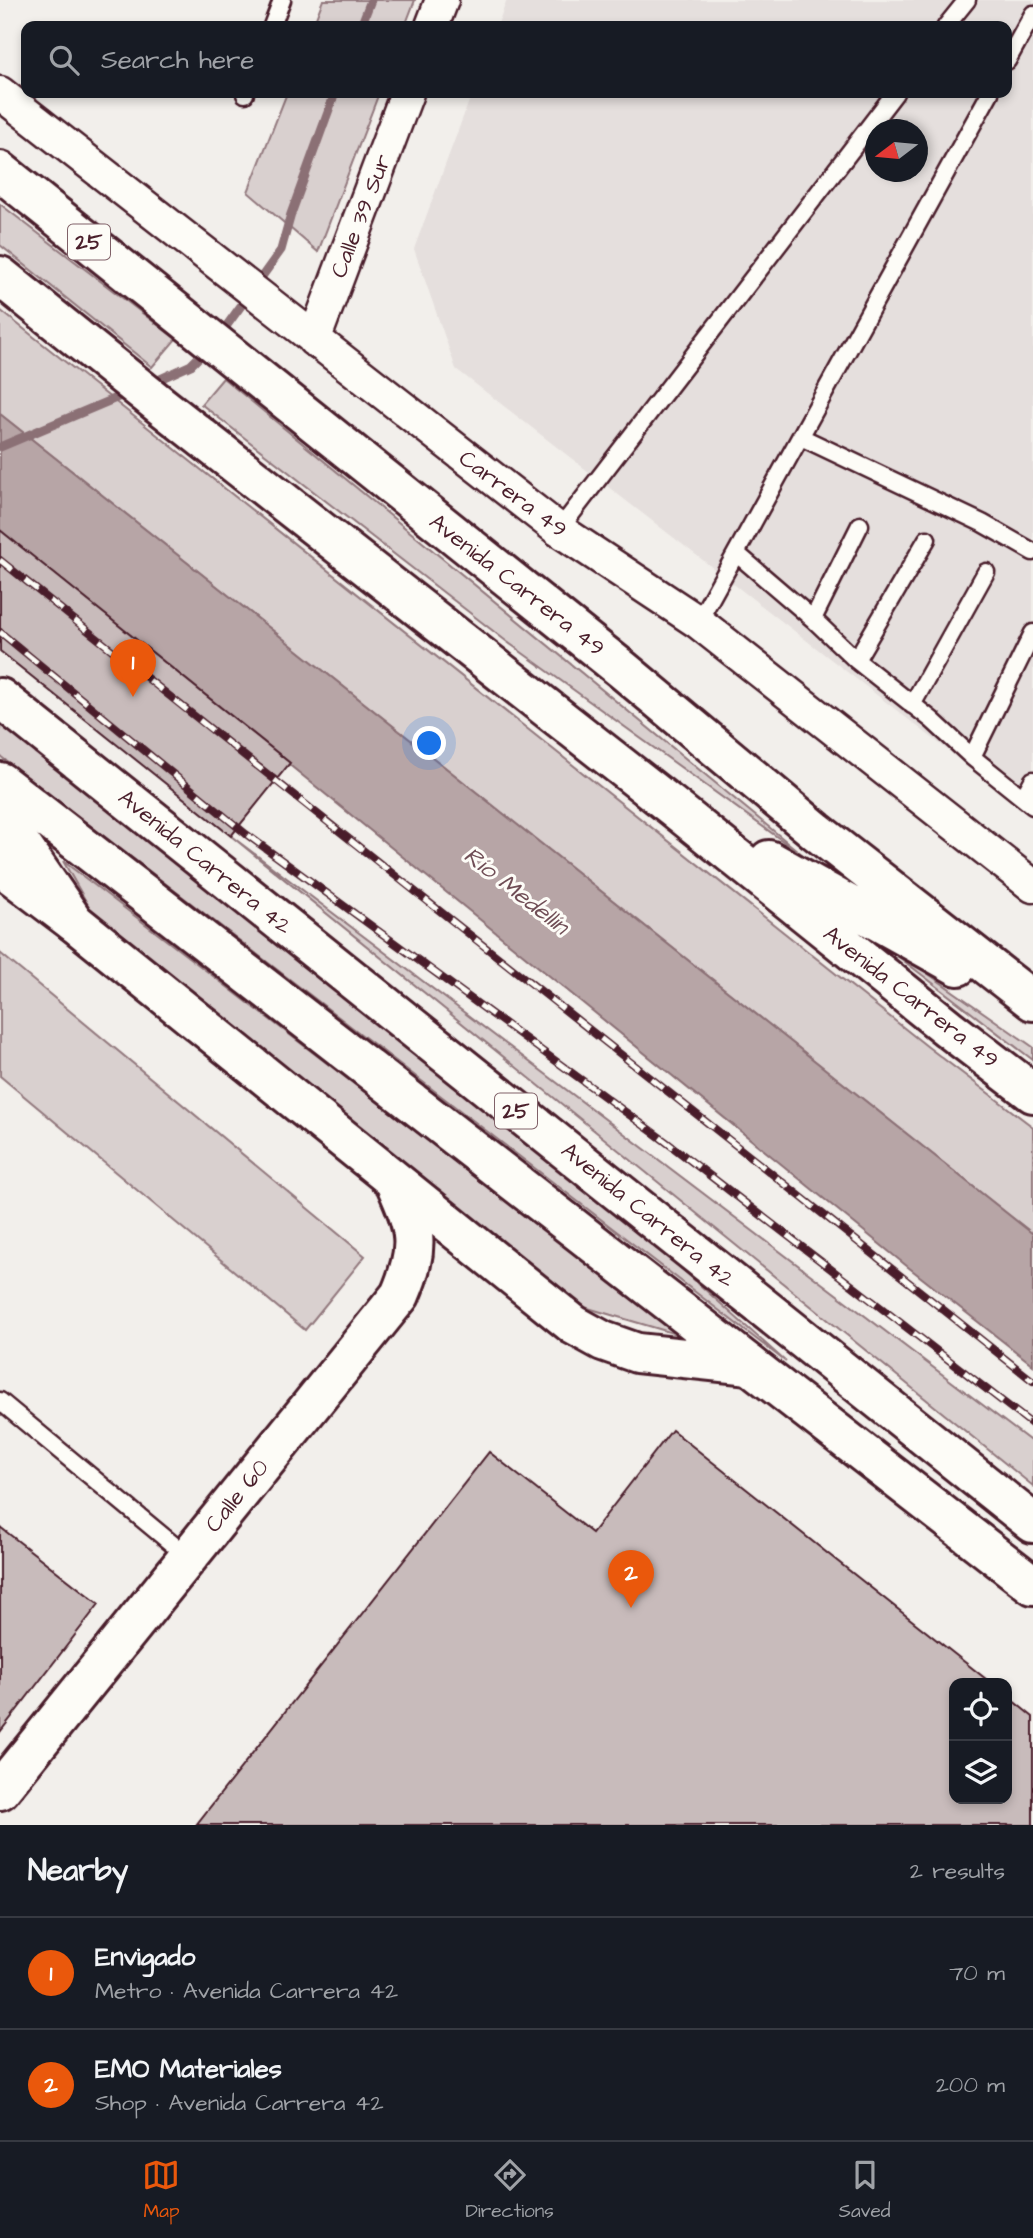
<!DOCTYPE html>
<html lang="en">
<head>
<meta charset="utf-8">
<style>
	:root { --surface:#171b24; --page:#20242c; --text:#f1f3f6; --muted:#9ea1a6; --line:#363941; --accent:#ea580c }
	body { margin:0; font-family:"Architects Daughter",sans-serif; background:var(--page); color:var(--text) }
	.controls { position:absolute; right:21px; bottom:21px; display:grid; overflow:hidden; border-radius:14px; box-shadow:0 4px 10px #0003 }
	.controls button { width:63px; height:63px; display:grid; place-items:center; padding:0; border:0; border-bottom:2px solid var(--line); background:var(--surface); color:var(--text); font:35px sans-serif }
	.compass { position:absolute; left:865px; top:119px; width:63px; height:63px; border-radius:50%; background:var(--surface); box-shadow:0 4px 10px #0003; rotate:254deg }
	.you { position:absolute; left:430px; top:744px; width:24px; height:24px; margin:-18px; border:5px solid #fff; border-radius:50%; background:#1a73e8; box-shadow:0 0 0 10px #1a73e833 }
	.badge { display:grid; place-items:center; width:46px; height:46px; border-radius:50%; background:var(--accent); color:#fff; font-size:23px; font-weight:700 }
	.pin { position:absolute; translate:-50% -58px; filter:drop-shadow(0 2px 4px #0008) }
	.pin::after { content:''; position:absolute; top:37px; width:24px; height:21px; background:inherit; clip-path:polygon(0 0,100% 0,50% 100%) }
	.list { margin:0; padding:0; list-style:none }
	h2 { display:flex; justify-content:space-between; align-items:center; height:91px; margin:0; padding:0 28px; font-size:30px }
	h2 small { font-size:23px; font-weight:400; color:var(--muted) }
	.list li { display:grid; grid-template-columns:46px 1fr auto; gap:21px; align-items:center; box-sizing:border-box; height:112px; padding:0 28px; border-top:2px solid var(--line) }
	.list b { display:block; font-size:26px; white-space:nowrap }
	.list p { margin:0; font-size:23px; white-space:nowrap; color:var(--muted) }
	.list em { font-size:23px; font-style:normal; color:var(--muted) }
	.icon { flex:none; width:38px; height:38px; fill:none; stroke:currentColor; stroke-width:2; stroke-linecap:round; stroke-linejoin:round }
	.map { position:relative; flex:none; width:1033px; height:1825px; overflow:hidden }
	.search { position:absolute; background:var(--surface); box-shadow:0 4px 10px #0003; left:21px; right:21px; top:21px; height:77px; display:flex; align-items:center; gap:18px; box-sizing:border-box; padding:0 24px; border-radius:14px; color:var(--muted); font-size:26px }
	.sheet { height:315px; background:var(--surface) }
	nav { display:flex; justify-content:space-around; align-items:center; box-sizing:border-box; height:98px; border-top:2px solid var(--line); background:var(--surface); font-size:19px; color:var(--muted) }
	nav a { display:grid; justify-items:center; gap:4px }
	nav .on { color:var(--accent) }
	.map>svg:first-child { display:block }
	.built { fill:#e5dfdd; fill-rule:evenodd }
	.green { fill:#d9d0cf; stroke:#92787d; stroke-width:2 }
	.water { fill:#b7a5a6; stroke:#8b6f75; stroke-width:2 }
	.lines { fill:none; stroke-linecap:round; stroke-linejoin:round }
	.stream { stroke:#8b6f75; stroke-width:9 }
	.building { fill:#c8bbbb; stroke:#4a1f2b; stroke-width:2 }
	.lane-casing { stroke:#4a1f2b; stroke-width:21 }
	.street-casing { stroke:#4a1f2b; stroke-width:37 }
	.secondary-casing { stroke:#4a1f2b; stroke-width:44 }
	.highway-casing { stroke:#4a1f2b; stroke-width:44 }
	.lane { stroke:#fdfcf7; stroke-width:16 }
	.street { stroke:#fdfcf7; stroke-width:32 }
	.secondary { stroke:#fdfcf7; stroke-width:38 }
	.highway { stroke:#fdfcf7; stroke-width:38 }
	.rail-casing { stroke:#4a1f2b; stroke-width:8 }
	.rail { stroke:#fdfcf7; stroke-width:5; stroke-dasharray:16; stroke-linecap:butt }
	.labels { text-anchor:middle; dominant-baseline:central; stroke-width:6; stroke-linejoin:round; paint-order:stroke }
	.shield { fill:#fdfcf7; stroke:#806168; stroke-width:2 }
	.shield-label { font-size:21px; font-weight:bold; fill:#4a1f2b }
	.street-label { font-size:23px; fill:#4a1f2b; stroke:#fdfcf7 }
	.water-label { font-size:24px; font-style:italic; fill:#704e56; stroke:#fdfcf7 }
</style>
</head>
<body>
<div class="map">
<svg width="1033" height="1825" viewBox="0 0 1033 1825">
	<rect width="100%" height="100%" fill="#f2efeb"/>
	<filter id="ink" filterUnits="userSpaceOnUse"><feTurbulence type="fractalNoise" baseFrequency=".0143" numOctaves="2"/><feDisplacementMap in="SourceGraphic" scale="14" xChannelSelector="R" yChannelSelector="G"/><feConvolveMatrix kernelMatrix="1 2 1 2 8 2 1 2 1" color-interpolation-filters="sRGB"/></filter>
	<g filter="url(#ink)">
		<path class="built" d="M507,0H1033V816L456,369L414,249L472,93H1007V26H497ZM876,130H918V172H876Z"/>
		<path class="green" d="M323,0H415L405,26H313Z
			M287,93H379L318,252L248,192Z
			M0,204L176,339L152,367L0,245Z
			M0,310L928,1047L1033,1127V1234L0,414Z
			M223,378L809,860L506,641L201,404Z
			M0,719L588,1185L786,1362L0,756Z
			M231,836L1033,1443V1486Z
			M63,861L683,1336L581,1306L92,912Z
			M844,915L1033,1047V1060Z
			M0,953L365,1256L305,1330L0,1076Z"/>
		<path class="water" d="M0,414L1033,1234V1365L908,1267L0,530Z"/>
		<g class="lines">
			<path class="stream" d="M361,26L371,0
				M220,335L281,250L291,214L335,93
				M149,384L191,365L208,348
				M0,447L130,392"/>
		</g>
		<path class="building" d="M0,530L290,763L231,836L0,651Z
			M672,1430L991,1683H954V1799H1007V1696L1033,1717V1825H196L489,1452L592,1533Z
			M0,1527L99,1604L0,1732Z"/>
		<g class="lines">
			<defs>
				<path id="lane" d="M272,26L282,0
					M946,26L967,0
					M1007,61L1033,14
					M245,94V93
					M801,437L982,523L1033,552
					M559,530L895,93
					M736,553L813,619L856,660L932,720L972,757L1033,806
					M813,619L860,525
					M698,622L990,93
					M856,660L927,539
					M912,705L986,572
					M972,757L1033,633
					M1023,798L1033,780
					M0,1401L188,1557"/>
				<path id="street" d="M432,26L442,0
					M0,93L523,502L559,530L698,622L1033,886
					M314,340L407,93"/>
				<path id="secondary" d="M0,814L74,922L574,1325L603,1341L637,1353L750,1365
					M0,1790L400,1295C421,1246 416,1229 395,1182"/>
				<path id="highway" d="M0,171L623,670L816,831L1033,1001
					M0,276L159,404L673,807L948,1028L1033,1093
					M0,698L1033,1523
					M0,782L1033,1585
					M769,860L958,966
					M0,866L74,922"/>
			</defs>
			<use href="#lane" class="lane-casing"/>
			<use href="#street" class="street-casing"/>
			<use href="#secondary" class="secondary-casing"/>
			<use href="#highway" class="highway-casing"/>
			<use href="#lane" class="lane"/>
			<use href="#street" class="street"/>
			<use href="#secondary" class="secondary"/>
			<use href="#highway" class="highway"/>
			<defs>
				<path id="rail" d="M0,560C342,836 689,1107 1033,1381
					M0,632L246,834L665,1141L1033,1425"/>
			</defs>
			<use href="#rail" class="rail-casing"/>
			<use href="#rail" class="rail"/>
		</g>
	</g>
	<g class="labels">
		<g class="shield">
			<rect x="68" y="224.5" width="42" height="35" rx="5"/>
			<rect x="495" y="1093.5" width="42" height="35" rx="5"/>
		</g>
		<g class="shield-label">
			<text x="89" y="242">25</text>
			<text x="516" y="1111">25</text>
		</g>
		<g class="street-label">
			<text transform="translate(361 216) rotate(-69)">Calle 39 Sur</text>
			<text transform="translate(513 494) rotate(37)">Carrera 49</text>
			<text transform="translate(517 585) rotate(38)">Avenida Carrera 49</text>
			<text transform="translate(205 862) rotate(39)">Avenida Carrera 42</text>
			<text transform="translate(911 997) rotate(38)">Avenida Carrera 49</text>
			<text transform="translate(648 1215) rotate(39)">Avenida Carrera 42</text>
			<text transform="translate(237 1496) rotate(-51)">Calle 60</text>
		</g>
		<g class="water-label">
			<text transform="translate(516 891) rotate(38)">Río Medellín</text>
		</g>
	</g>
</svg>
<div class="controls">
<button><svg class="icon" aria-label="locate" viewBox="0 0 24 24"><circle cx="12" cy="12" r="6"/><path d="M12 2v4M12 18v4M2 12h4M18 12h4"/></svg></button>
<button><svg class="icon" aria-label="layers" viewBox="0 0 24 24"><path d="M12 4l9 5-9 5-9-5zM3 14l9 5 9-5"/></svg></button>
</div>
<svg class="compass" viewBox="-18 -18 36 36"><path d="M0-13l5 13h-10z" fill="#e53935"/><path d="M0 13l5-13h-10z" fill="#9ea1a6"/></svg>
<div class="you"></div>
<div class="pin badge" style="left:133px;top:697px">1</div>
<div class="pin badge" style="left:631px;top:1608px">2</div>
<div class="search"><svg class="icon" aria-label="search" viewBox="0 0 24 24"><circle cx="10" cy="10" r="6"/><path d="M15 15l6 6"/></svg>Search here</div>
</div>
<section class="sheet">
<h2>Nearby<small>2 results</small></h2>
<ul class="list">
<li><span class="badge">1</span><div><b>Envigado</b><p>Metro · Avenida Carrera 42</p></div><em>70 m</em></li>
<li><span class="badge">2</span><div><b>EMO Materiales</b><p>Shop · Avenida Carrera 42</p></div><em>200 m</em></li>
</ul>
</section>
<nav>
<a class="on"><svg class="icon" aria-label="map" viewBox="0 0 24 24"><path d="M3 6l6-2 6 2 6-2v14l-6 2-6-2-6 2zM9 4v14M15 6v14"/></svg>Map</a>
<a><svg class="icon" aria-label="directions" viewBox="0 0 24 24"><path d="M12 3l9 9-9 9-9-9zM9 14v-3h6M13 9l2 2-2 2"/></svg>Directions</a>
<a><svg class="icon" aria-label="saved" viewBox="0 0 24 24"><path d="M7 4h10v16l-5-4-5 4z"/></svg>Saved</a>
</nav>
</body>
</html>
